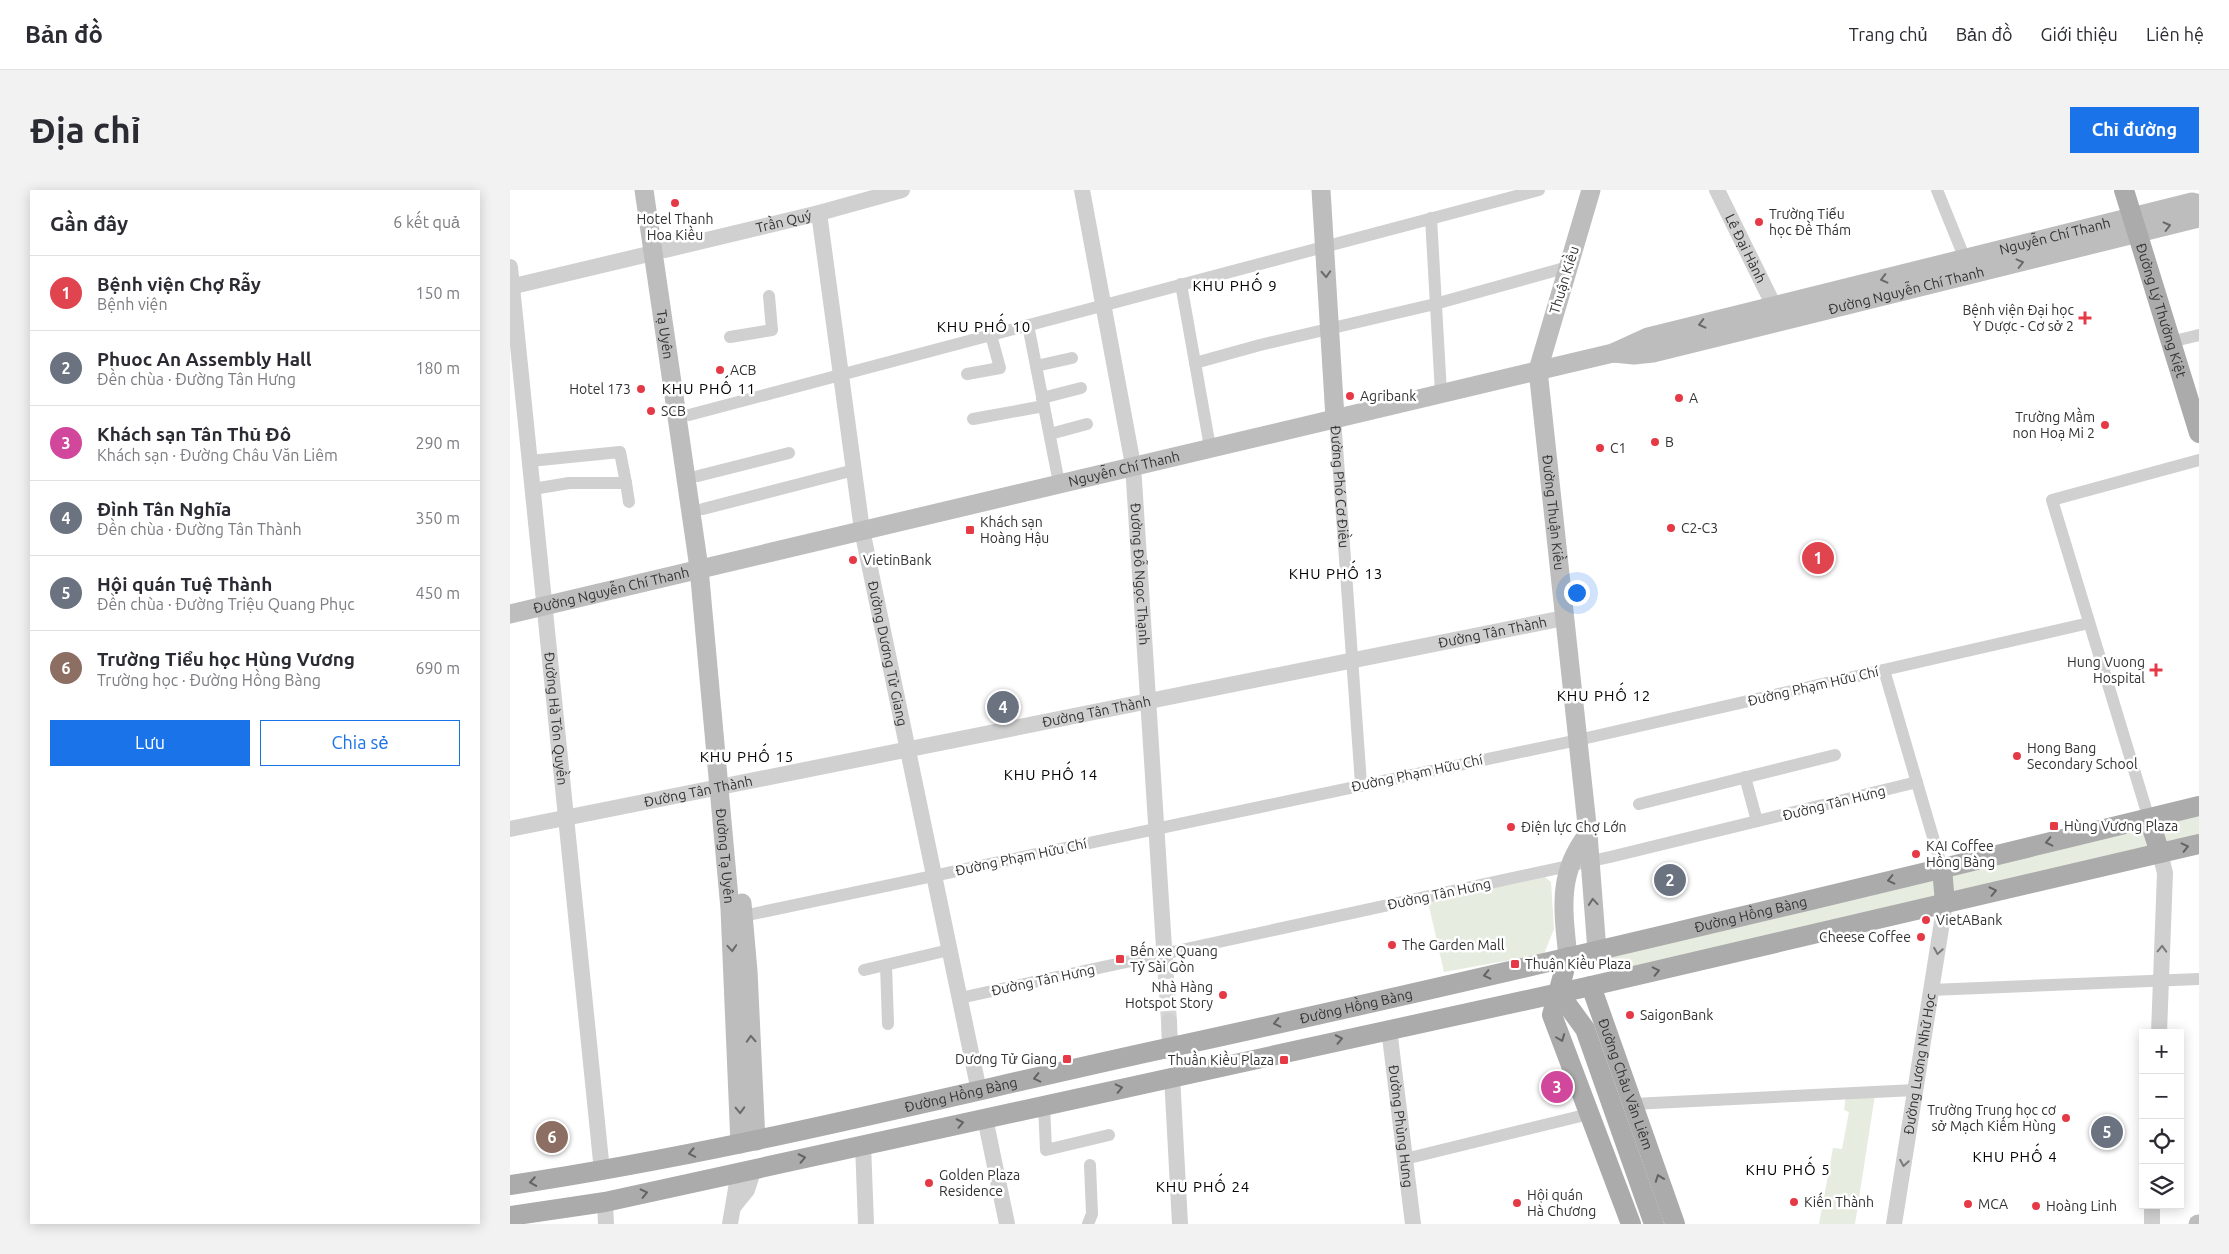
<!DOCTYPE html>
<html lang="vi">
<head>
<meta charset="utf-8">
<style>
	:root { --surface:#fff; --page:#f2f2f3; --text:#2b2b33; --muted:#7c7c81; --line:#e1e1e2; --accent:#1a73e8 }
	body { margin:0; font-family:Ubuntu,sans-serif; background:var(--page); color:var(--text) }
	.controls { position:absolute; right:15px; bottom:15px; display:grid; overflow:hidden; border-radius:0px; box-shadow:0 2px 12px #0003 }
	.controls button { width:45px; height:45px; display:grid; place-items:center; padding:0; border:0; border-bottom:1px solid var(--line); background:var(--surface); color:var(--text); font:25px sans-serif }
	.you { position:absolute; left:1066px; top:402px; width:18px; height:18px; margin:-12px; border:4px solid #fff; border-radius:50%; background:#1a73e8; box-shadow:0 0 0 8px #1a73e833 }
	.badge { display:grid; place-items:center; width:32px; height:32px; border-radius:50%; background:var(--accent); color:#fff; font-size:16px; font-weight:700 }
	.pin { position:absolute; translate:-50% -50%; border:2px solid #fff; box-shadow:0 1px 5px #0006 }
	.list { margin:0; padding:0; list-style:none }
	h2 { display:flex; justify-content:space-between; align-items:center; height:65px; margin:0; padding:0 20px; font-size:21px }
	h2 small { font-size:16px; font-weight:400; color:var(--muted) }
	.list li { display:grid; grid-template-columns:32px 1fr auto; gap:15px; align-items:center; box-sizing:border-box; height:75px; padding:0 20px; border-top:1px solid var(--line) }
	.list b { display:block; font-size:19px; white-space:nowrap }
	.list p { margin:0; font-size:16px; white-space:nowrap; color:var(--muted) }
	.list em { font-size:16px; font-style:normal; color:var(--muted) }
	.actions { display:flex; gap:10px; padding:15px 20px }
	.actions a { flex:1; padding:11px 0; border:1px solid var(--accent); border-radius:0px; text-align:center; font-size:18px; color:var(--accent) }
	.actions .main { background:var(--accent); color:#fff }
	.icon { flex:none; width:28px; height:28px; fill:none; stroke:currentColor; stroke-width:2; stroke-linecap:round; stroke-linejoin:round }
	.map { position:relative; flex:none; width:1689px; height:1034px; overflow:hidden; border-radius:0px }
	header { display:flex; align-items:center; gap:30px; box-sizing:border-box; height:70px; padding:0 25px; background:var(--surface); border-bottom:1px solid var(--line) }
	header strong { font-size:24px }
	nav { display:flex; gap:28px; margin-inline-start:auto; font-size:18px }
	.intro { display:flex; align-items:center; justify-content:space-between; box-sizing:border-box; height:120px; padding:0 30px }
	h1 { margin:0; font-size:35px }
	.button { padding:12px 22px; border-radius:0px; background:var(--accent); color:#fff; font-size:18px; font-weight:700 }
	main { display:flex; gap:30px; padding:0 30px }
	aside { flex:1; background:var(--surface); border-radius:0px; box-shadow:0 2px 12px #0003 }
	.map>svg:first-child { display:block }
	.green { fill:#e6ecdf }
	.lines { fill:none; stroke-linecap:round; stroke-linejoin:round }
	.tertiary-tunnel { stroke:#d6d6d6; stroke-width:16; stroke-dasharray:16 8; stroke-linecap:butt }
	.minor { stroke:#d0d0d0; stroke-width:12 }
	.tertiary { stroke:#d0d0d0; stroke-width:16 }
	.secondary { stroke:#bdbdbd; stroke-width:19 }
	.primary { stroke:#ababab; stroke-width:20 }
	.oneway { stroke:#6a6a6a }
	.oneway2 { stroke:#636363 }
	.oneway3 { stroke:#7a7a7a }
	.poi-dot { fill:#e63946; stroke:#fff; stroke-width:2 }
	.labels { text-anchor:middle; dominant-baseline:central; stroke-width:5; stroke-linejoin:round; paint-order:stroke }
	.poi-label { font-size:14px; fill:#333; stroke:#fff; text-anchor:start }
	.street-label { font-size:14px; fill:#333; stroke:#fff }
	.neighbourhood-label { font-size:15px; letter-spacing:1px; fill:#000; stroke:#fff }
</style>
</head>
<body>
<header>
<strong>Bản đồ</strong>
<nav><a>Trang chủ</a><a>Bản đồ</a><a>Giới thiệu</a><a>Liên hệ</a></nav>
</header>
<div class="intro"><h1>Địa chỉ</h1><a class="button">Chỉ đường</a></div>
<main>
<aside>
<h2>Gần đây<small>6 kết quả</small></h2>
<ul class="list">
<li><span class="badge" style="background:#e0444e">1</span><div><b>Bệnh viện Chợ Rẫy</b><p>Bệnh viện</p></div><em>150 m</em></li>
<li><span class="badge" style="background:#6b7280">2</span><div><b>Phuoc An Assembly Hall</b><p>Đền chùa · Đường Tân Hưng</p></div><em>180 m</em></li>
<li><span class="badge" style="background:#d1479c">3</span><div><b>Khách sạn Tân Thủ Đô</b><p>Khách sạn · Đường Châu Văn Liêm</p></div><em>290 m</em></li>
<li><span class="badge" style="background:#6b7280">4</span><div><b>Đình Tân Nghĩa</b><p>Đền chùa · Đường Tân Thành</p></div><em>350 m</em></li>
<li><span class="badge" style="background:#6b7280">5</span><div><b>Hội quán Tuệ Thành</b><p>Đền chùa · Đường Triệu Quang Phục</p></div><em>450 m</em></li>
<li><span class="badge" style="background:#8d6e63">6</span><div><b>Trường Tiểu học Hùng Vương</b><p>Trường học · Đường Hồng Bàng</p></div><em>690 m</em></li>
</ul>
<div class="actions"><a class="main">Lưu</a><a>Chia sẻ</a></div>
</aside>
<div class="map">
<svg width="1689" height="1034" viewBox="0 0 1689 1034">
	<rect width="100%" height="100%" fill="#fff"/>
	<path class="green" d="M1689,626V646L1103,783L1098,764Z
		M1035,687L1041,692L1044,739L1034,764L934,782L918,712Z
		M1365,905L1345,1034H1309L1323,958L1332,959L1339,922L1334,920L1336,906Z"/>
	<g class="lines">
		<path class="tertiary-tunnel" d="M655,773L659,831"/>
		<g class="minor">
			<path d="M1427,0L1455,69"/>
			<path d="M921,28L931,203"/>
			<path d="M671,94L700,257"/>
			<path d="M518,135L549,293"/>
			<path d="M220,147L262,140L259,106"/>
			<path d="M1660,152L1689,145"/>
			<path d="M685,173L750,155L925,114L1058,77"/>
			<path d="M526,176L562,168"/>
			<path d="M457,184L490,178L481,145"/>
			<path d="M532,208L571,198"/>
			<path d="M179,225L1029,0"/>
			<path id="s1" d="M825,228L851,594"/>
			<path d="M463,229L534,216"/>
			<path d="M540,244L577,234"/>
			<path d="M20,271L110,262L116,293"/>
			<path d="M188,286L279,263"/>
			<path d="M23,299L59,293H116L119,312"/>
			<path d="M193,319L344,280"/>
			<path d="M1374,480L1432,678"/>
			<path d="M1235,587L1247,631"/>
			<path d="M1129,614L1325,565"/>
			<path d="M1639,629L1542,310L1689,270"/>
			<path d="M233,726L1068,550L1579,433"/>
			<path d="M376,775L378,834"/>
			<path d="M354,780L439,760"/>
			<path d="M1421,800L1689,789"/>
			<path d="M450,808L1100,667L1407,592"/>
			<path d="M1123,914L1405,900"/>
			<path d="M534,915L536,960L599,945"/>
			<path d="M895,969L1079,924"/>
			<path d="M578,1034L582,1024L580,975"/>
		</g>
		<g class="tertiary">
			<path id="s2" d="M572,0L623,275L655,773"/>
			<path id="s3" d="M1207,0L1264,116"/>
			<path id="s4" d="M309,23L352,340L469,901"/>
			<path id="s5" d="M155,60L309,23L392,0"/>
			<path id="s6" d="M0,77L92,981"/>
			<path d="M0,97L143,63"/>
			<path id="s7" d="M0,639L1054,428"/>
			<path d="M659,831L660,858"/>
			<path id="s8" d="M879,839L903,1034"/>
			<path d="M1649,843L1655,683L1650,663"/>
			<path d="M662,886L670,1034"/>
			<path d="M475,928L497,1034"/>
			<path d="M353,954L356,1034"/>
			<path d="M95,1012L96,1034"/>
			<path d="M224,1016L237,1000L244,978"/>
			<path d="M220,1034L229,981"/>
			<path id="s9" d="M1384,1034L1435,713"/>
			<path d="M1642,1034V1015"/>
		</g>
		<g class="secondary">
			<path id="s10" d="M134,0L189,378L220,719L230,954"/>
			<path d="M811,0L825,228"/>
			<path id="s11" d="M1081,0L1028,180L1078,644L1087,761"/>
			<path id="s12" d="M1103,163L1124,165L1143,163L1689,28"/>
			<path id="s13" d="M0,424L1103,163L1138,147L1682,12L1689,14"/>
			<path d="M232,713L238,781L246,951"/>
			<path d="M1058,767C1053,720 1047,683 1078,644"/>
			<path d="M1688,1034H1689"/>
		</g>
		<g class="primary">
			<path id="s14" d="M1614,0L1689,243"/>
			<path d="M1639,629L1650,663"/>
			<path d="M1432,678L1435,713"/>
			<path d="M1058,767L1042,825L1121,1034"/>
			<path id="s15" d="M1081,796L1165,1034"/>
			<path d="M1048,802L1075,839L1144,1034"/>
			<path id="s16" d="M0,995C215,963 426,909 639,862C990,786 1340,701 1689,616"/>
			<path d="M0,1026L95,1012L1081,796L1689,654"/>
		</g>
	</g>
	<defs><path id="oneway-chevron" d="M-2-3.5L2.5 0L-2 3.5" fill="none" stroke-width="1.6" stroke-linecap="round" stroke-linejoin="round" transform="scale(1.25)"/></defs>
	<g class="oneway">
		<use href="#oneway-chevron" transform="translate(1657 36) rotate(-14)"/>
		<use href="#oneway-chevron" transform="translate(1510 73) rotate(-14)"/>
		<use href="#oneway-chevron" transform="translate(816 84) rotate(87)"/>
		<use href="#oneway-chevron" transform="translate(1374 89) rotate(166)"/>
		<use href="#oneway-chevron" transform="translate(1192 134) rotate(166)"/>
		<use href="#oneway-chevron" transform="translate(1083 712) rotate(-95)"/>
		<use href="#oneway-chevron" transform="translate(222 758) rotate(86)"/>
		<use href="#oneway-chevron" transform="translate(241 849) rotate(-93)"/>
		<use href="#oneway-chevron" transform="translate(230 920) rotate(88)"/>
	</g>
	<g class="oneway2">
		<use href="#oneway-chevron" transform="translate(1539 652) rotate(167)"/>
		<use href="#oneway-chevron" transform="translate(1675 657) rotate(-13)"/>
		<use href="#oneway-chevron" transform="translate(1381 690) rotate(167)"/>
		<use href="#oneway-chevron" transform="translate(1483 701) rotate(-13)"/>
		<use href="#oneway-chevron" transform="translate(1146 781) rotate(-13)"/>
		<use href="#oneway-chevron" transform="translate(977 785) rotate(167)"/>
		<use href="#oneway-chevron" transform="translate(767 833) rotate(167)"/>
		<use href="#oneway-chevron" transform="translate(1051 848) rotate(69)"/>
		<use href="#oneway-chevron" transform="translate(829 849) rotate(-12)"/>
		<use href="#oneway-chevron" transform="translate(527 888) rotate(167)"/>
		<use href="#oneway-chevron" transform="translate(609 898) rotate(-13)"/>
		<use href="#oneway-chevron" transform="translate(450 933) rotate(-12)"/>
		<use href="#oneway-chevron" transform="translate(182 963) rotate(169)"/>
		<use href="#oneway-chevron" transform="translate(292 968) rotate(-12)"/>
		<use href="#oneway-chevron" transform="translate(1149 988) rotate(-110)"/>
		<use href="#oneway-chevron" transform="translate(23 992) rotate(171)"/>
		<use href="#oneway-chevron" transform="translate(134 1003) rotate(-13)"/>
	</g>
	<g class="oneway3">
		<use href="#oneway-chevron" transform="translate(1652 759) rotate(-88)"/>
		<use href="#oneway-chevron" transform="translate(1428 761) rotate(99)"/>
		<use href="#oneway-chevron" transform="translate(1394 973) rotate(99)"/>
	</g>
	<g class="poi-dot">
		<circle cx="165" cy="13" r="5"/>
		<circle cx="1249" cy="32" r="5"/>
		<path d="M1572.5 120.5h5v5h5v5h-5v5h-5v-5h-5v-5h5z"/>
		<circle cx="210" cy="180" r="5"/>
		<circle cx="131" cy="199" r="5"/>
		<circle cx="840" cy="206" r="5"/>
		<circle cx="1169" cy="208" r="5"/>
		<circle cx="141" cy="221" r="5"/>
		<circle cx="1595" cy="235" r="5"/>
		<circle cx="1145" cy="252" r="5"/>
		<circle cx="1090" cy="258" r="5"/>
		<circle cx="1161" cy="338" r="5"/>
		<rect x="455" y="335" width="10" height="10" rx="2.5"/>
		<circle cx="343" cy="370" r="5"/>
		<path d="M1643.5 472.5h5v5h5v5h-5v5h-5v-5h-5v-5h5z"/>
		<circle cx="1507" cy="566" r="5"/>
		<rect x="1539" y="631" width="10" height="10" rx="2.5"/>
		<circle cx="1001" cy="637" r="5"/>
		<circle cx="1406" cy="664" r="5"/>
		<circle cx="1416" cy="730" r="5"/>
		<circle cx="1411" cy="747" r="5"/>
		<circle cx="882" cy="755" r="5"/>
		<rect x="605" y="764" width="10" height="10" rx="2.5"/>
		<rect x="1000" y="769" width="10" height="10" rx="2.5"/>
		<circle cx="713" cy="805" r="5"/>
		<circle cx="1120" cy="825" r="5"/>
		<rect x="552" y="864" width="10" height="10" rx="2.5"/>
		<rect x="769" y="865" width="10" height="10" rx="2.5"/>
		<circle cx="1556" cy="928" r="5"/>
		<circle cx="419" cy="993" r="5"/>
		<circle cx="1284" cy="1012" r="5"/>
		<circle cx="1007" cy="1013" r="5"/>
		<circle cx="1458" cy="1014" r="5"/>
		<circle cx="1526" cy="1016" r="5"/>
	</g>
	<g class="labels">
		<g class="poi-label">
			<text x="1259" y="24">Trường Tiểu<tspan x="1259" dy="16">học Đề Thám</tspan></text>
			<text x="165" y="29" text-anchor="middle">Hotel Thanh<tspan x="165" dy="16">Hoa Kiều</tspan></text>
			<text x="1564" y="120" text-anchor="end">Bệnh viện Đại học<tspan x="1564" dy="16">Y Dược - Cơ sở 2</tspan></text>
			<text x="220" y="180">ACB</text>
			<text x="121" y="199" text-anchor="end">Hotel 173</text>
			<text x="850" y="206">Agribank</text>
			<text x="1179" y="208">A</text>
			<text x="151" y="221">SCB</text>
			<text x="1585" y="227" text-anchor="end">Trường Mầm<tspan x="1585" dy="16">non Hoạ Mi 2</tspan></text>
			<text x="1155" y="252">B</text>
			<text x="1100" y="258">C1</text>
			<text x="470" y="332">Khách sạn<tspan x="470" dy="16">Hoàng Hậu</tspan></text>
			<text x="1171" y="338">C2-C3</text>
			<text x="353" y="370">VietinBank</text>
			<text x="1635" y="472" text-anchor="end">Hung Vuong<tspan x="1635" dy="16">Hospital</tspan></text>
			<text x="1517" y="558">Hong Bang<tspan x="1517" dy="16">Secondary School</tspan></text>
			<text x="1554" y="636">Hùng Vương Plaza</text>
			<text x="1011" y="637">Điện lực Chợ Lớn</text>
			<text x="1416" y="656">KAI Coffee<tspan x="1416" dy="16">Hồng Bàng</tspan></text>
			<text x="1426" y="730">VietABank</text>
			<text x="1401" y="747" text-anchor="end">Cheese Coffee</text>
			<text x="892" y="755">The Garden Mall</text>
			<text x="620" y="761">Bến xe Quang<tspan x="620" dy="16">Tỷ Sài Gòn</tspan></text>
			<text x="1015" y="774">Thuận Kiều Plaza</text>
			<text x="703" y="797" text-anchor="end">Nhà Hàng<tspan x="703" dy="16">Hotspot Story</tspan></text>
			<text x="1130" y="825">SaigonBank</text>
			<text x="547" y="869" text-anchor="end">Dương Tử Giang</text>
			<text x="764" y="870" text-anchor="end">Thuần Kiều Plaza</text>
			<text x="1546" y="920" text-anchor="end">Trường Trung học cơ<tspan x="1546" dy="16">sở Mạch Kiếm Hùng</tspan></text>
			<text x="429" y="985">Golden Plaza<tspan x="429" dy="16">Residence</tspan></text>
			<text x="1017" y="1005">Hội quán<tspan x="1017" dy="16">Hà Chương</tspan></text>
			<text x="1294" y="1012">Kiến Thành</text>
			<text x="1468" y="1014">MCA</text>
			<text x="1536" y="1016">Hoàng Linh</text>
		</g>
		<g class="street-label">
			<text stroke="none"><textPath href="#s5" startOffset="122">Trần Quý</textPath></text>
			<text stroke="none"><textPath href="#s13" startOffset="1591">Nguyễn Chí Thanh</textPath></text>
			<text stroke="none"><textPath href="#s3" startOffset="65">Lê Đại Hành</textPath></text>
			<text transform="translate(1054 90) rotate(-73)">Thuận Kiều</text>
			<text stroke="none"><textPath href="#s12" startOffset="301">Đường Nguyễn Chí Thanh</textPath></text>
			<text stroke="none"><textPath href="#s14" startOffset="126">Đường Lý Thường Kiệt</textPath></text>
			<text stroke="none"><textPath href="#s10" startOffset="146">Tạ Uyên</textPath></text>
			<text stroke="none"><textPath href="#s13" startOffset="631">Nguyễn Chí Thanh</textPath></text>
			<text stroke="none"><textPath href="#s1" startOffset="69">Đường Phó Cơ Điều</textPath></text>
			<text stroke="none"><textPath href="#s11" startOffset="331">Đường Thuận Kiều</textPath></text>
			<text stroke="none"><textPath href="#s2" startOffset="389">Đường Đỗ Ngọc Thạnh</textPath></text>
			<text stroke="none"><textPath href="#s13" startOffset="104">Đường Nguyễn Chí Thanh</textPath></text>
			<text stroke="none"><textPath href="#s7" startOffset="1002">Đường Tân Thành</textPath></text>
			<text stroke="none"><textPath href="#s4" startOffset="446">Đường Dương Tử Giang</textPath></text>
			<text transform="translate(1303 496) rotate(-13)">Đường Phạm Hữu Chí</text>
			<text stroke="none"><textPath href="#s7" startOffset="598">Đường Tân Thành</textPath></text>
			<text stroke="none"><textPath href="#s6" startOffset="454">Đường Hà Tôn Quyền</textPath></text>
			<text transform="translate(907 583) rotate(-12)">Đường Phạm Hữu Chí</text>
			<text stroke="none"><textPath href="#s7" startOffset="192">Đường Tân Thành</textPath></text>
			<text transform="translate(1324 613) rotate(-14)">Đường Tân Hưng</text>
			<text stroke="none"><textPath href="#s10" startOffset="671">Đường Tạ Uyên</textPath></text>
			<text transform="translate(511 667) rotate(-12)">Đường Phạm Hữu Chí</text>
			<text transform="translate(929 704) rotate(-12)">Đường Tân Hưng</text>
			<text stroke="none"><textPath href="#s16" startOffset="1270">Đường Hồng Bàng</textPath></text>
			<text transform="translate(533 790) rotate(-12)">Đường Tân Hưng</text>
			<text stroke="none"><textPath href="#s16" startOffset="865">Đường Hồng Bàng</textPath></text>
			<text stroke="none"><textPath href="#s9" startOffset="162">Đường Lương Nhữ Học</textPath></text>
			<text stroke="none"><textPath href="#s15" startOffset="104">Đường Châu Văn Liêm</textPath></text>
			<text stroke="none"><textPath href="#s16" startOffset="460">Đường Hồng Bàng</textPath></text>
			<text stroke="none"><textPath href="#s8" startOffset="98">Đường Phùng Hưng</textPath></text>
		</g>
		<g class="neighbourhood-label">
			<text x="725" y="95">KHU PHỐ 9</text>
			<text x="474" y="136">KHU PHỐ 10</text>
			<text x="199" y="198">KHU PHỐ 11</text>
			<text x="826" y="383">KHU PHỐ 13</text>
			<text x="1094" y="505">KHU PHỐ 12</text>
			<text x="237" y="566">KHU PHỐ 15</text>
			<text x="541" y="584">KHU PHỐ 14</text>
			<text x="1505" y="966">KHU PHỐ 4</text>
			<text x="1278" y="979">KHU PHỐ 5</text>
			<text x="693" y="996">KHU PHỐ 24</text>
		</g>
	</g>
</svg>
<div class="controls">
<button>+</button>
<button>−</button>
<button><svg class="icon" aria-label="locate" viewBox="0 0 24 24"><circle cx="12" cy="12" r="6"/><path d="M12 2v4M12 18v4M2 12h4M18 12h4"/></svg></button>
<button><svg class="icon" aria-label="layers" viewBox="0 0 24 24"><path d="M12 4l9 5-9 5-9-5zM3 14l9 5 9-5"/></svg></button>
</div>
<div class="you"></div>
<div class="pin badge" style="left:1308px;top:368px;background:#e0444e">1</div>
<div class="pin badge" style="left:1160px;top:690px;background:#6b7280">2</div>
<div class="pin badge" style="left:1047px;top:897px;background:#d1479c">3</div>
<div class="pin badge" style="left:493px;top:517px;background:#6b7280">4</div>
<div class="pin badge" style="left:1597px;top:942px;background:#6b7280">5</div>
<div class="pin badge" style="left:42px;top:947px;background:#8d6e63">6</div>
</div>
</main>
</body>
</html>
